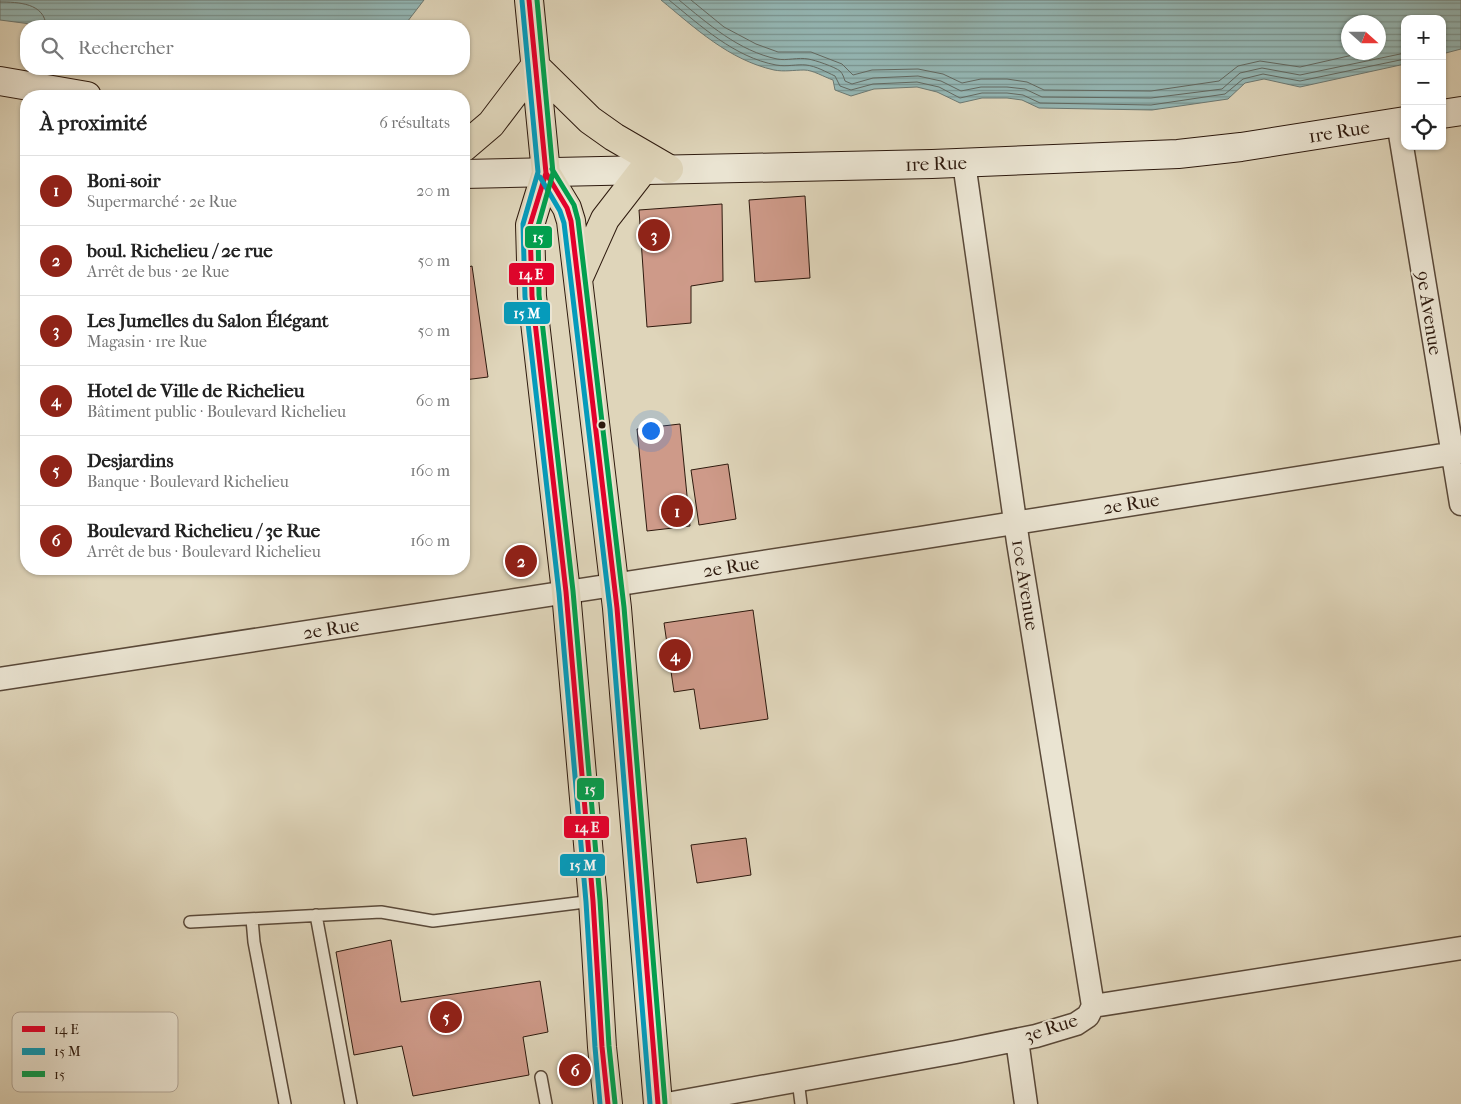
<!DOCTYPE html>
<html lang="fr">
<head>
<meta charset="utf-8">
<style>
	:root { --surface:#fff; --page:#f2f2f2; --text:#222; --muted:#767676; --line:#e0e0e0; --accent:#8f2418 }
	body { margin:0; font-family:"IM FELL French Canon",serif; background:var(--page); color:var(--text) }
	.controls { position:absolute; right:15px; top:15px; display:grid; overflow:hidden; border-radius:10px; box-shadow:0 1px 4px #0004 }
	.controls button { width:45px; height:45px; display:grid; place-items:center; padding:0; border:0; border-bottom:1px solid var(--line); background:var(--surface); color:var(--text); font:25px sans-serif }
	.compass { position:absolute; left:1341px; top:15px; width:45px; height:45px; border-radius:50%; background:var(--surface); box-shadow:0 1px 4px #0004; rotate:111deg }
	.you { position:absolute; left:650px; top:430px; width:18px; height:18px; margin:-12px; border:4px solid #fff; border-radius:50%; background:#1a73e8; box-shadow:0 0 0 8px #1a73e833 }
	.badge { display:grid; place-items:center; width:32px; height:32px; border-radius:50%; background:var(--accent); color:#fff; font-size:16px; font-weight:700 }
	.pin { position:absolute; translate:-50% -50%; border:2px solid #fff; box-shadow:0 1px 5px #0006 }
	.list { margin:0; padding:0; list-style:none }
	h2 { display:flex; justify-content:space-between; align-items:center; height:65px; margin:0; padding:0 20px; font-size:21px }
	h2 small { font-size:16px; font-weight:400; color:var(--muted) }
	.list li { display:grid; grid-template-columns:32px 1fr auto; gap:15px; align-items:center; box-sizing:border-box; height:70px; padding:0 20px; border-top:1px solid var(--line) }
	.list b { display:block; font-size:19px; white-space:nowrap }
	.list p { margin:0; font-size:16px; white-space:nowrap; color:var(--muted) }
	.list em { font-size:16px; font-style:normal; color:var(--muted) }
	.icon { flex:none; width:28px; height:28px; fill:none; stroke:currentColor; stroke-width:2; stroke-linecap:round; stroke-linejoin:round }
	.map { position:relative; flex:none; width:1461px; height:1104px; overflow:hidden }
	.search { position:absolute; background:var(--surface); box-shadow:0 1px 4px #0004; left:20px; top:20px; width:450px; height:55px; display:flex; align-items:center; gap:12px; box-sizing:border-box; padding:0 18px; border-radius:20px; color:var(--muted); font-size:19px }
	.panel { position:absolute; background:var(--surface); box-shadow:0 1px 4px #0004; left:20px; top:90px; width:450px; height:485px; border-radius:20px }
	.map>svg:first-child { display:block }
	.water { fill:url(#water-rules); stroke:#6c7973; fill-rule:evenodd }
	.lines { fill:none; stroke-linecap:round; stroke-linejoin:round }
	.shore { stroke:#626962; stroke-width:1 }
	.building { fill:#ce9a89; stroke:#2e1a0e }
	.lane-casing { stroke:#5a4939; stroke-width:14 }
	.street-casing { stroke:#5a4939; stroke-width:25 }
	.secondary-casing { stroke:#2e1a0e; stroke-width:30 }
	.primary-casing { stroke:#2e1a0e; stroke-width:30 }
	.lane { stroke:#eae4d2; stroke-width:11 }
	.street { stroke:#eae4d2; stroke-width:22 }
	.secondary { stroke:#eae4d2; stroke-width:28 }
	.primary { stroke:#dfd5ba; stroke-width:28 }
	.bus-1-casing { stroke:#eae4d2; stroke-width:9 }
	.bus-2-casing { stroke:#eae4d2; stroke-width:9 }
	.bus-3-casing { stroke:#eae4d2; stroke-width:9 }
	.bus-1 { stroke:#e4002b; stroke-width:5 }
	.bus-2 { stroke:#059bbb; stroke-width:5 }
	.bus-3 { stroke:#029f4e; stroke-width:5 }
	.bus-dot { fill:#2e1a0e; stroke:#eae4d2; stroke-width:2 }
	.labels { text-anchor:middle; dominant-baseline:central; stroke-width:4; stroke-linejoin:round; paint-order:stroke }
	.street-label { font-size:19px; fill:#2e1a0e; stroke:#eae4d2 }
	.key { fill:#eae4d2; stroke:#b2a797; stroke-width:1 }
	.key-label { font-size:14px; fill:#2e1a0e }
	.line-badge { stroke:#eae4d2; stroke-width:2 }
	.badge-label { font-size:14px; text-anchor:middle; font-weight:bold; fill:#fff }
</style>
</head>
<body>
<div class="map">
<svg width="1461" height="1104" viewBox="0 0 1461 1104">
	<defs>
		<pattern id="water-rules" width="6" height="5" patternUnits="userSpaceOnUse" patternTransform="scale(1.25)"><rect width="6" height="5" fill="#95b8b6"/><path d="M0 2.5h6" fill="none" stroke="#7a9592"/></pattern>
	</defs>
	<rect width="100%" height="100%" fill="#dfd5ba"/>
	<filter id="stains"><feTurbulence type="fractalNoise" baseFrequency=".004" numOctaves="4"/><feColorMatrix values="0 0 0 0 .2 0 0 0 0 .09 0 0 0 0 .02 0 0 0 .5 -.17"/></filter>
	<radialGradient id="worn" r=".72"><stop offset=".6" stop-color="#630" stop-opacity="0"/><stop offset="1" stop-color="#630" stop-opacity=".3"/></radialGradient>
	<path class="water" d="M0,0H424L404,26H46L0,20Z
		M661,0H1461V49L1442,54V19H1405V64L1300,87L1264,79L1245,83L1228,99L1152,110L1039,108L1022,100L1007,98H982L960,103L937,92L917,87L874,89L851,96L835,90L833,80C824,77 813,70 804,70C794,70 784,72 774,70C729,60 695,28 661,0ZM1348,22H1378V52H1348Z"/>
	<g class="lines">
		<path class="shore" d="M669,0C701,26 734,57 776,65C787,67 797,64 806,65C816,66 826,72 835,76L840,86L851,90L873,84L917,82L939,87L960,98L982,93H1007L1023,95L1040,103L1151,105L1225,94L1243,79L1263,74L1300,81L1405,59
			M679,0C708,24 739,51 777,59C787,61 798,57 808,59C815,60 835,67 840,71C843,74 844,78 845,81L852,84L873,78L918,76L941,81L961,91L981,87H1007L1025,89L1042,97L1151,98L1222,89L1240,73L1262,68L1300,75L1405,53
			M691,0L724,27L756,44L778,52H811L842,64L853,75L872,70L918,69L943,74L962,83L981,79H1007L1027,82L1044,90L1151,91L1219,81L1238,66L1260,61L1300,67L1366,52
			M0,2C18,2 45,3 46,26"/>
	</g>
	<path class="building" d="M805,196L810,278L755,282L749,200Z
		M722,204L723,281L691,286V323L647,327L639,210Z
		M472,266L488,377L464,380V268Z
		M680,424L690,526L647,531L637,429Z
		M728,464L736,519L699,525L691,470Z
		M753,610L768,719L700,729L694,689L674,692L664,623Z
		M746,838L751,875L697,883L691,845Z
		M391,940L401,1002L540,981L548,1032L523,1037L529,1075L413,1096L402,1046L354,1055L336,952Z"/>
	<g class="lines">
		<defs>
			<path id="lane" d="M316,915L351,1104
				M252,919L254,942L285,1104
				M190,922L381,912L433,921L593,901
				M541,1077L546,1104
				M798,1080L801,1104"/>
			<path id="street" d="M1398,122L1461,504
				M0,679L920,538L1461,452
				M1093,1006L1461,948
				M1017,1040L1026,1104
				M667,1104L956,1052L1036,1036L1076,1024L1088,1016L1093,1006L1018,542L964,163"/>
			<path id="secondary" d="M0,81L87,96
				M1442,114L1461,111
				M464,174L932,164L1178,154L1241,147L1405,121"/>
			<path id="primary" d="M529,0L546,173L530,225L532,296L566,592L593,901L602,1047L608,1104
				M535,66L590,120L614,137L669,169
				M464,147L491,124L535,66
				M546,173L567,208L571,221L617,608L658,1104
				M579,277L605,219L643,170"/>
		</defs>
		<use href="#lane" class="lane-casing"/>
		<use href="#street" class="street-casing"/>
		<use href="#secondary" class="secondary-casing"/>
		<use href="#primary" class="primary-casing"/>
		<use href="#lane" class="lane"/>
		<use href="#street" class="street"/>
		<use href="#secondary" class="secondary"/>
		<use href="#primary" class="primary"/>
		<defs>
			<path id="bus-1" d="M529,0L546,173L530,225L532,296L566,592L593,901L602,1047L608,1104
				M546,173L567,208L571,221L617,608L658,1104"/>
			<path id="bus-2" d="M522,1L538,172L523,224L525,297L559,593L586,902L595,1047L600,1104
				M540,177L560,211L564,223L610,609L650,1104"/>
			<path id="bus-3" d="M537,0L553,173L538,226L539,295L573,591L600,900L609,1046L615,1103
				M552,169L574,205L578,220L624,607L665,1103"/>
		</defs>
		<use href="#bus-1" class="bus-1-casing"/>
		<use href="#bus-2" class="bus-2-casing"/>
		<use href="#bus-3" class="bus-3-casing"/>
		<use href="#bus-1" class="bus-1"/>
		<use href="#bus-2" class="bus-2"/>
		<use href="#bus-3" class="bus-3"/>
	</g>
	<circle class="bus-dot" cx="602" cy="425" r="4.5"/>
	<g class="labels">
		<g class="street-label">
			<text transform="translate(1339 132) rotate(-9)">1re Rue</text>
			<text transform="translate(936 164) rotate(-2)">1re Rue</text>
			<text transform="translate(1429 313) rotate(81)">9e Avenue</text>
			<text transform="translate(1131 504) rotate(-9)">2e Rue</text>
			<text transform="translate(731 567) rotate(-9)">2e Rue</text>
			<text transform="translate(1025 585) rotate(81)">10e Avenue</text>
			<text transform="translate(331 629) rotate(-9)">2e Rue</text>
			<text transform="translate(1051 1028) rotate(-18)">3e Rue</text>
		</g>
	</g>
	<rect x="12" y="1012" width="166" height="80" rx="8" class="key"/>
	<rect x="22" y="1026" width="23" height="6" fill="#e4002b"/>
	<rect x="22" y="1048" width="23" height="7" fill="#059bbb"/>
	<rect x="22" y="1071" width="23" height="6" fill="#029f4e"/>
	<g class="key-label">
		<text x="54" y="1034">14 E</text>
		<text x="54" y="1056">15 M</text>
		<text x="54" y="1079">15</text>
	</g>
	<g class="line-badge">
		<rect x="524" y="225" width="29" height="24" rx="5" fill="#029f4e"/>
		<rect x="508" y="262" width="47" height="24" rx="5" fill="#e4002b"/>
		<rect x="503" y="301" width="48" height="24" rx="5" fill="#059bbb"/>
		<rect x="576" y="777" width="29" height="24" rx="5" fill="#029f4e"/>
		<rect x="563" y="815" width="47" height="24" rx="5" fill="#e4002b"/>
		<rect x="559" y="853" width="47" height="24" rx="5" fill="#059bbb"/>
	</g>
	<g class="badge-label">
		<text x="538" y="242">15</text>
		<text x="531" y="279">14 E</text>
		<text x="527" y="318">15 M</text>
		<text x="590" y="794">15</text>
		<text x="587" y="832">14 E</text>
		<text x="583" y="870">15 M</text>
	</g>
	<rect width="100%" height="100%" filter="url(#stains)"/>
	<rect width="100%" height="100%" fill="url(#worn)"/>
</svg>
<div class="controls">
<button>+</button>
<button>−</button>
<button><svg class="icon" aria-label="locate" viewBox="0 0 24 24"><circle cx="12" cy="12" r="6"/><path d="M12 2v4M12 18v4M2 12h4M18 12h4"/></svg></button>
</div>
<svg class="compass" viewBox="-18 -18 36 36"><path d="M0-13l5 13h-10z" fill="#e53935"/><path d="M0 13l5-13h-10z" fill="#767676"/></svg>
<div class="you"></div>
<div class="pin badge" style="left:677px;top:511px">1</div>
<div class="pin badge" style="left:521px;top:561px">2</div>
<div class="pin badge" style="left:654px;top:235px">3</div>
<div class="pin badge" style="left:675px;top:655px">4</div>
<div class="pin badge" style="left:446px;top:1017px">5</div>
<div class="pin badge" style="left:575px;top:1070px">6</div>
<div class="search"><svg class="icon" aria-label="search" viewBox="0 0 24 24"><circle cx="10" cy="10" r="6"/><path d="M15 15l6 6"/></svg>Rechercher</div>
<section class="panel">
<h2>À proximité<small>6 résultats</small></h2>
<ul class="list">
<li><span class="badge">1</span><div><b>Boni-soir</b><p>Supermarché · 2e Rue</p></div><em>20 m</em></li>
<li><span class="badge">2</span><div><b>boul. Richelieu / 2e rue</b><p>Arrêt de bus · 2e Rue</p></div><em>50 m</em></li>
<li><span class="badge">3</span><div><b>Les Jumelles du Salon Élégant</b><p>Magasin · 1re Rue</p></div><em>50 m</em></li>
<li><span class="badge">4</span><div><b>Hotel de Ville de Richelieu</b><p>Bâtiment public · Boulevard Richelieu</p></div><em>60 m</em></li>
<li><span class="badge">5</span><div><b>Desjardins</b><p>Banque · Boulevard Richelieu</p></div><em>160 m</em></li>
<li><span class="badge">6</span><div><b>Boulevard Richelieu / 3e Rue</b><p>Arrêt de bus · Boulevard Richelieu</p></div><em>160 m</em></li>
</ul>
</section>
</div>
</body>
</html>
